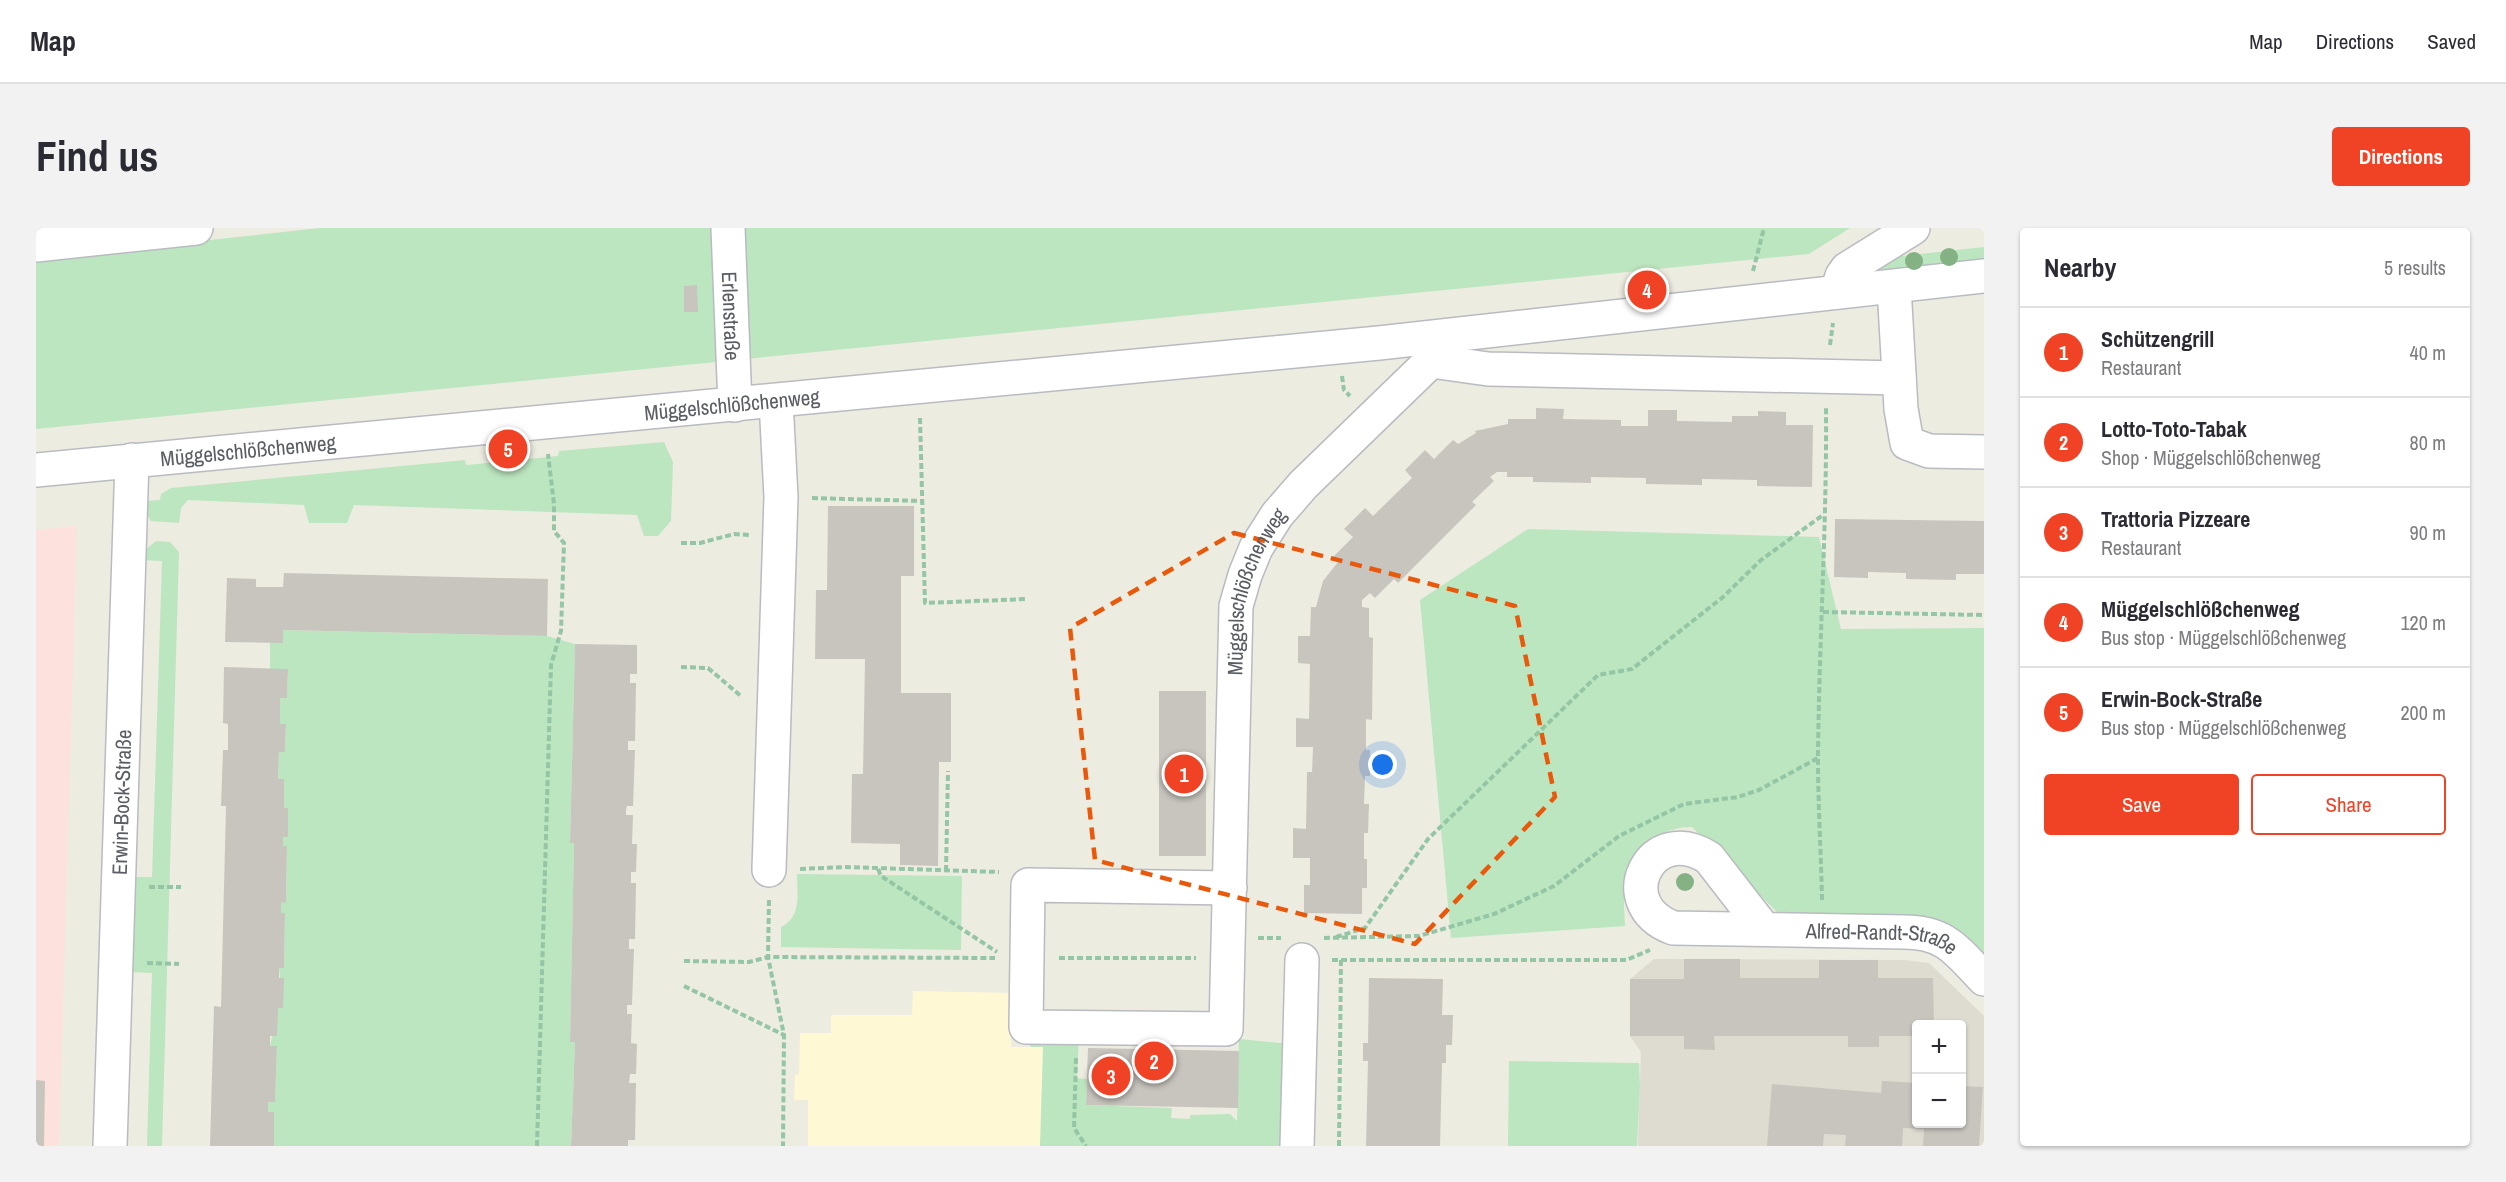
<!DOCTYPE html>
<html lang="en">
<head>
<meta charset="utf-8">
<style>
	:root { --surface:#fff; --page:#f2f2f3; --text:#2b2b33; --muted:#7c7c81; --line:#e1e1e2; --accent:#f04325 }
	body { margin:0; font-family:"Archivo Narrow",sans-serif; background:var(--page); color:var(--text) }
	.controls { position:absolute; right:18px; bottom:18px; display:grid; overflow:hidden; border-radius:6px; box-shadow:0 2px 4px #0004 }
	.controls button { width:54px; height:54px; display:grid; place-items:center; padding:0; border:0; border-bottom:2px solid var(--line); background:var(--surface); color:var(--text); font:30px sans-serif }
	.you { position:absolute; left:1347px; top:537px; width:21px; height:21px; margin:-15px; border:4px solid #fff; border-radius:50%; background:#1a73e8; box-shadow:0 0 0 9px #1a73e833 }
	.badge { display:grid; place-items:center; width:39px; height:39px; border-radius:50%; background:var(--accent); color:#fff; font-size:20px; font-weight:700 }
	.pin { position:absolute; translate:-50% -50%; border:3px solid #fff; box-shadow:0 2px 6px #0006 }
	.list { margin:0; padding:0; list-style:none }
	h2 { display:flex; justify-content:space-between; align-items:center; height:78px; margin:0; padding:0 24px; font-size:26px }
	h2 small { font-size:20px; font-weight:400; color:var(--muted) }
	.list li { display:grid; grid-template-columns:39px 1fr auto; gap:18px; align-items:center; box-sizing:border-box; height:90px; padding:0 24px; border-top:2px solid var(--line) }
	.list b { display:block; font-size:22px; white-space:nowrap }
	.list p { margin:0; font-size:20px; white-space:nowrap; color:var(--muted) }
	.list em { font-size:20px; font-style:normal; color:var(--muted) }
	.actions { display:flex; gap:12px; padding:18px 24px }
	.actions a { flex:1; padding:14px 0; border:2px solid var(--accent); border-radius:6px; text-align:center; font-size:21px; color:var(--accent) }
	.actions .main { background:var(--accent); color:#fff }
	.map { position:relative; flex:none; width:1948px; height:918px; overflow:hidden; border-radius:6px }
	header { display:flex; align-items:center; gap:36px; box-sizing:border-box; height:84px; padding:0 30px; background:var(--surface); border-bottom:2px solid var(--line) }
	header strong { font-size:28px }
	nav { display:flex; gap:33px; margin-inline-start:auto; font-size:21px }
	.intro { display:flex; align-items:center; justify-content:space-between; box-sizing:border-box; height:144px; padding:0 36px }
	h1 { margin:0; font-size:42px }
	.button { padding:15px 27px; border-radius:6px; background:var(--accent); color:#fff; font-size:21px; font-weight:700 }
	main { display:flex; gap:36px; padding:0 36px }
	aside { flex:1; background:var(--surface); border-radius:6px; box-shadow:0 2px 4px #0004 }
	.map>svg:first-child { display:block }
	.commercial { fill:#fff8d5 }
	.education { fill:#dedbd0; fill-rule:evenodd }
	.medical { fill:#fce1dc }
	.green { fill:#bce6bf }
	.building { fill:#c8c5be }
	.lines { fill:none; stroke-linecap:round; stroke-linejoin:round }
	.minor-casing { stroke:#b9bbc1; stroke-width:36 }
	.path { stroke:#94c5a5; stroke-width:4; stroke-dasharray:6 3; stroke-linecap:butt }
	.minor { stroke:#fff; stroke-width:33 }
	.tree { fill:#85b285 }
	.marked { fill:none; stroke:#e8590c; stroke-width:4.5; stroke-dasharray:12 8; stroke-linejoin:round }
	.labels { text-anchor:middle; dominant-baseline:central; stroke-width:4.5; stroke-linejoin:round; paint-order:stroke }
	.street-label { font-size:21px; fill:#5a5d63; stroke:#fff }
</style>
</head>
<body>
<header>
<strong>Map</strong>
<nav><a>Map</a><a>Directions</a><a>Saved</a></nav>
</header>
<div class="intro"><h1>Find us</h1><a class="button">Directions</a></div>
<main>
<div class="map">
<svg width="1948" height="918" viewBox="0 0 1948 918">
	<rect width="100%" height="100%" fill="#edece1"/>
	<path class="commercial" d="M877,763L976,765L975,819H1007L1006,918H772V872H758L759,847L763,846L764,805H795V787H876Z"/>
	<path class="education" d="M1618,731L1868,732L1893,735L1948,788V918H1602L1605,824L1594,808V751ZM1880,796H1926V896H1880Z"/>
	<path class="medical" d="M41,298L23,918H0V302Z"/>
	<path class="green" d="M284,0H1814L1773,26L0,201V31Z
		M1948,19V33L1846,43L1845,40L1865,28Z
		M628,214L637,234L635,293L622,308H608L601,287L318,277L311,295H273L268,277L152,272L145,280L143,295L115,293L107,281V273L124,272L125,266L135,260L429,232L430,237L522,228L523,223Z
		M1492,301L1783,309L1805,401L1948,400V736L1741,684L1656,599C1643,599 1632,602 1621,609C1584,630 1587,660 1589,698L1415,710L1384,372Z
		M120,313L134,314L143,324L126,918H111L116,745L93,744L96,649H116L126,333L105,332L104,326Z
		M247,402L511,408L539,416L534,614L538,615L534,814H539L535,918H238V884H232V874L239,873L241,818H234L242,780H247L243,740H248L249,685H245V674H250L251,619L247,618V609L252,608V580H248V552L242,551L243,524L249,523L250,497L244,496V470H251L252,441H234V415Z
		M761,646L926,648L925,722L745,719V699C766,689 761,666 761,646Z
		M1043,807L1041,850L1051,851L1050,877L1136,880L1135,890L1154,891V887L1194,886L1201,893L1203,811L1254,816L1252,918H1004L1007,819H994V812Z
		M1473,833L1603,835L1604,858L1601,918H1472Z"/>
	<path class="building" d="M661,57L662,84H648V58Z
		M1500,180L1528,181L1527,191L1585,192V198H1612V182H1641V193L1696,194V188H1722V183L1750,184V197H1777L1776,259L1721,258V252L1666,251V257L1610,256V250L1555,249V255L1497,254V249H1471V244H1461L1454,249L1458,253L1436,274L1440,277L1362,355L1358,351L1339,370L1334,365L1326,372V379L1333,380V409L1337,410L1336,492L1330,491V522H1334V548H1329L1328,576H1333L1332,605H1328V631H1331V660H1326V686L1268,685V657H1274V630H1257V600L1270,601L1271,544H1276L1277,519H1260V490L1273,491L1274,436L1262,435V408H1274L1275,379H1280L1287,353L1302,334L1297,329L1317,309L1308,301L1329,280L1337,288L1376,250L1369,242L1389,222L1398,231L1417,212L1422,216L1440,205L1439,203L1472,196V191H1500Z
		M792,278H878V348H865V465H915V534H903L902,638L864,637V616L815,615L816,546H827L829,431H779L780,362H791Z
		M1799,291L1948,293V346H1920V352L1870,351V345L1832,344V350L1798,349Z
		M248,345L512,351L511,408L247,402V415L189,414L191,350L220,351V359H247Z
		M539,416L601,417V446H594V455H600L599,513H592V522H599L597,578H591L590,583V587H597L596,616H601L600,644H595V655H600L599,711H593V721H598L596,777H591V786H596L595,815L601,816L600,846H594L593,855H600L599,912H592V918H535L539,814H534L538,615H534Z
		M188,439L252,441L251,470H244V496H250L249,524H243L242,551H248V580H252V609H247V618H251L250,675L245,674V685H249L248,740H243V750H248L247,780H242L241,808H234V818H241L239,874H232V884H238V918H174L178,778L185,779L190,578H185L187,522H192V496L187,495Z
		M1123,463H1170V628H1123Z
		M1648,731H1704V750H1783V732H1842V750H1897L1898,796H1880V808H1843V819H1812V808H1678L1679,822L1648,821V808H1594V751H1648Z
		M1333,750L1407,751L1406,787H1417L1416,817H1410V835H1406L1404,918H1330L1332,833H1327V815H1332Z
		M1052,820L1203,823L1202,880L1050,877Z
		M0,852L9,853L8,918H0Z
		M1846,853L1880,855V896H1926V858L1947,859L1943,918H1887L1888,901L1867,900L1866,918H1809L1810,907L1788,906L1787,918H1731L1736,856L1845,865Z"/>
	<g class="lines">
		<defs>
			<g id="minor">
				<path id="s1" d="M692,0L699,177"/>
				<path d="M0,17L160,0"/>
				<path d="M1858,59L1865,181L1871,215L1893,223L1948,224"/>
				<path d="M1801,64L1806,48L1811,41L1877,0"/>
				<path d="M1395,133L1452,141L1863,150"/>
				<path id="s2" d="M0,242L1343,115L1948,48"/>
				<path d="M733,642L745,269L740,173"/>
				<path id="s3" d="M1194,660L992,657L990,799L1190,801L1200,378L1209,347L1220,320L1241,287L1267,257L1395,133L1391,110"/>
				<path id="s4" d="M1728,701L1673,630C1615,592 1573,676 1637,700L1868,704C1910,704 1921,723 1948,751"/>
				<path id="s5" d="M74,918L96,232"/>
				<path d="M1261,918L1266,732"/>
			</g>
		</defs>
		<use href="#minor" class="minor-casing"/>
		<path class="path" d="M1717,43L1728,0
			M1794,117L1797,95
			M1306,148L1308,162L1314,168
			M884,190L889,375L991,371
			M776,270L887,273
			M645,315H664L698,306L713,307
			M1787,384L1948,387
			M645,439L672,440L706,469
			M764,641L809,639L963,644
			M842,641L845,648L961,724
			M910,643L912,543
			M113,659H145
			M733,672L732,729L748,807L747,918
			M1786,672C1785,624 1782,577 1782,530C1783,413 1791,296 1790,178
			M1300,709L1329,700L1392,611L1562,447L1596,441L1687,369L1725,332L1787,287
			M1222,710H1245
			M1288,710L1383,708L1458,686L1518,658L1583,608L1648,576L1702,569L1723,562L1782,530
			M1023,730H1160
			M1296,732H1590L1614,722
			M648,733L713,734L732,729L959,730
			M111,735L143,736
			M648,758L748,807
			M1040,830L1038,900L1050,918
			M501,918L515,437L525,403L528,315L518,303V276L512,226
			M1303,918L1305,732"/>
		<use href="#minor" class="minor"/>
	</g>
	<g class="tree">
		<circle cx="1913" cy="29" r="9"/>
		<circle cx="1878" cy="33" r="9"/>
		<circle cx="1649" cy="654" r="9"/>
	</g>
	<path class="marked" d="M1198,305L1479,378L1519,569L1379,716L1059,632L1034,400Z"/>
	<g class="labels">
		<g class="street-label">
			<text stroke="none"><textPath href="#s1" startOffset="88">Erlenstraße</textPath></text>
			<text stroke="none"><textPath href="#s2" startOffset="699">Müggelschlößchenweg</textPath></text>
			<text stroke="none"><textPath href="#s2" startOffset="213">Müggelschlößchenweg</textPath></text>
			<text stroke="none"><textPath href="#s3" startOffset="986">Müggelschlößchenweg</textPath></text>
			<text stroke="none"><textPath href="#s5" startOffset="344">Erwin-Bock-Straße</textPath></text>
			<text stroke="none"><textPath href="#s4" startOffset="447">Alfred-Randt-Straße</textPath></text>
		</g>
	</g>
</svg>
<div class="controls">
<button>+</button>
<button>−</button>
</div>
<div class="you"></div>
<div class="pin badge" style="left:1148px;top:546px">1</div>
<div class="pin badge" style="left:1118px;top:833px">2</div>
<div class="pin badge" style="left:1075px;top:848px">3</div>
<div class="pin badge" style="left:1611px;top:62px">4</div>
<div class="pin badge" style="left:472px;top:221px">5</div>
</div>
<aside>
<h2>Nearby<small>5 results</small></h2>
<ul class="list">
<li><span class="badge">1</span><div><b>Schützengrill</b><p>Restaurant</p></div><em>40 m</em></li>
<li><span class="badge">2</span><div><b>Lotto-Toto-Tabak</b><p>Shop · Müggelschlößchenweg</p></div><em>80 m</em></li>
<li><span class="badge">3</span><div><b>Trattoria Pizzeare</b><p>Restaurant</p></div><em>90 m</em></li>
<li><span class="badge">4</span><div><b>Müggelschlößchenweg</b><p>Bus stop · Müggelschlößchenweg</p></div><em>120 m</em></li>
<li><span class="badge">5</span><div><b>Erwin-Bock-Straße</b><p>Bus stop · Müggelschlößchenweg</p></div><em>200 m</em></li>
</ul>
<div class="actions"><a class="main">Save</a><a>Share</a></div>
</aside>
</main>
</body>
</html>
